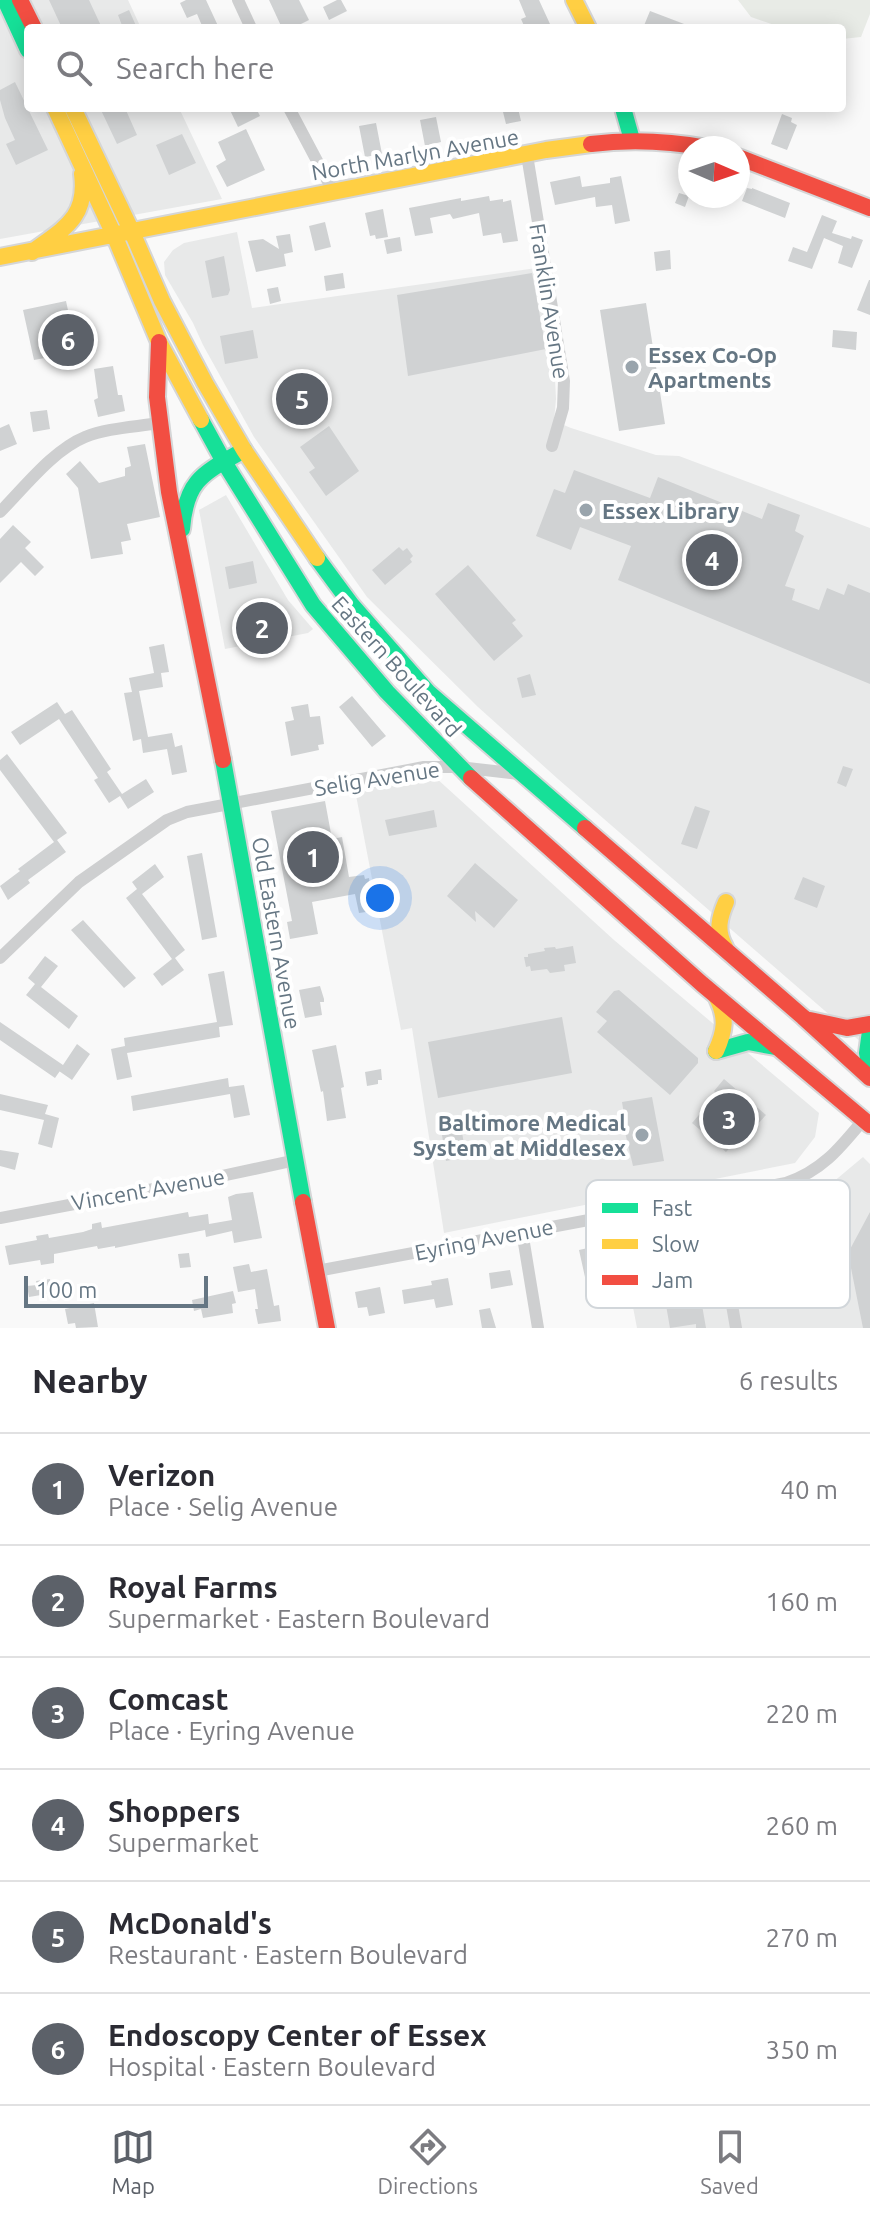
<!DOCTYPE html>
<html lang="en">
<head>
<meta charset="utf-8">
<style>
	:root { --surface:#fff; --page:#f7f7f7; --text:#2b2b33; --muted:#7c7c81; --line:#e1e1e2; --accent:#5c6169 }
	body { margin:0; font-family:Ubuntu,sans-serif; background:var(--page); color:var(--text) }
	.compass { position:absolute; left:678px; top:136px; width:72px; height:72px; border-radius:50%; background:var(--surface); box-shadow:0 4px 20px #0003; rotate:92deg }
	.scale { position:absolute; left:24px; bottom:20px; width:184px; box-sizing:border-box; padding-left:8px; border:4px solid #657683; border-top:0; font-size:22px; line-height:28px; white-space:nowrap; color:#657683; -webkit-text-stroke:6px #fff; paint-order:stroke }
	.you { position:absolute; left:380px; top:898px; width:28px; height:28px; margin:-20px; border:6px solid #fff; border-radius:50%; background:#1a73e8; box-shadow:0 0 0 12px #1a73e833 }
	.badge { display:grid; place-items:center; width:52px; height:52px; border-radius:50%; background:var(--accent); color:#fff; font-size:26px; font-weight:700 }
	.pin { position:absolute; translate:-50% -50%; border:4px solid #fff; box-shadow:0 2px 8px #0006 }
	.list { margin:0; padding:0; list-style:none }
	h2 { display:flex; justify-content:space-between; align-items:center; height:104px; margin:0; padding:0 32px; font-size:34px }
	h2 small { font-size:26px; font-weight:400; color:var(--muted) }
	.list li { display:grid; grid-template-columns:52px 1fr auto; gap:24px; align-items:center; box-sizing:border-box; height:112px; padding:0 32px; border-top:2px solid var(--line) }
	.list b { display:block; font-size:30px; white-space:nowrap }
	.list p { margin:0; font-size:26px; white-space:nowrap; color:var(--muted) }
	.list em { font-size:26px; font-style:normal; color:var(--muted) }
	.icon { flex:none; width:44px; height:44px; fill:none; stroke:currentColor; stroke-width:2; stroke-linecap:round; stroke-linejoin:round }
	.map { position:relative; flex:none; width:870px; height:1328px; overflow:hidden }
	.search { position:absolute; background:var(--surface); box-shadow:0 4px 20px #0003; left:24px; right:24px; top:24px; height:88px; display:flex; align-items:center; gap:20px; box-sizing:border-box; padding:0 28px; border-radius:8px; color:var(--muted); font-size:30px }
	.sheet { height:776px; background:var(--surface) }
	nav { display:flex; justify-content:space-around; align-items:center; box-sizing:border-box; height:112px; border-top:2px solid var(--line); background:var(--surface); font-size:22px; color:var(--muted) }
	nav a { display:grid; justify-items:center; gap:4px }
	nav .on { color:var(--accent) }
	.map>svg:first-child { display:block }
	.built { fill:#e8e9e9 }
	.green { fill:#e8ebe6 }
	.building { fill:#d0d2d3 }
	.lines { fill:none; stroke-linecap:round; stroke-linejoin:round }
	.fast-casing { stroke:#d5d6d7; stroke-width:20 }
	.slow-casing { stroke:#d5d6d7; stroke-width:20 }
	.jam-casing { stroke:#d5d6d7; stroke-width:20 }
	.street { stroke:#cecfd0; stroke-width:12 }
	.fast { stroke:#16e098; stroke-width:16 }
	.slow { stroke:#ffcf43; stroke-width:16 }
	.jam { stroke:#f24e42; stroke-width:16 }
	.poi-dot { fill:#99a4ac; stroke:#fff; stroke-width:3 }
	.labels { text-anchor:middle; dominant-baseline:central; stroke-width:8; stroke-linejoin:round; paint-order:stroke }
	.street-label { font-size:22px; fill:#657683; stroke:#fff }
	.poi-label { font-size:22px; font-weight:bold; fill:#657683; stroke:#fff; text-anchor:start }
	.key { fill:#fff; stroke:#d1d6da; stroke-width:2 }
	.key-label { font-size:22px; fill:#657683 }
</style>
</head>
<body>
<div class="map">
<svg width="870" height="1328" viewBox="0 0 870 1328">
	<rect width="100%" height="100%" fill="#f9f9f9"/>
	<path class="built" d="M0,0H128L141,28H28V108H179L222,199L0,239Z
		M237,232L252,308L537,268L554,358L556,399L554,421L571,428L656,455L679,456L870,528V1050L558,779L478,707L367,597L254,437L203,345L193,323L165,275L164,262L173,250L184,243Z
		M226,495L288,600L313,629L308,633L225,649L199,510Z
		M435,777L614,940L819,1113L815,1137L795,1163L444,1233L412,1028L401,1030L355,790Z
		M863,1157L870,1164V1328H637L618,1229L820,1193Z"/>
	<path class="green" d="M738,0H870V14L861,37L842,39V28H783L751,17Z"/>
	<path class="building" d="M49,0H89L102,28H62Z
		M186,0H206L219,28H203L197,14L187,18L180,3Z
		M269,0H299L309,20L293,28H282Z
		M337,0H341L347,11L329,20L323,7Z
		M519,0H539L550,24L542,28H525L521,19L526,17Z
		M129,10L137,28H123L118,15Z
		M650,11L692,27V28H643Z
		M15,82L48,150L16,165L6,144L15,140L5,118L0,100V90Z
		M100,108H125L137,135L117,144Z
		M229,108H256L260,116L238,127Z
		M502,108H518L521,121L506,124Z
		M782,114L792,118L791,122L797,125L787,150L771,144Z
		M436,117L441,142L425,146L420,120Z
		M376,123L382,154L365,157L359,126Z
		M246,129L265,170L227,187L216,166L226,160L218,142Z
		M182,134L196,163L169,175L156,145Z
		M580,176L582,187L610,183V178L621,176L630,221L615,224L612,205L596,207L595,197L555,205L550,182Z
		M747,188L752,189V188L790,203L785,218L742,201Z
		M679,193L689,196L685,207L675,203Z
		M489,196L490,201L503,199V202L511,200L518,241L503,243L501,233L483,236L479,213L453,219L450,214L430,218L433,233L415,236L409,208L461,198V201Z
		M383,209L388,237L376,239L375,235L370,236L365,213Z
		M822,215L837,221L832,233L851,239L852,236L863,240L852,268L838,263L843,246L824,238L812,269L788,261L793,247L807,252Z
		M325,222L331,247L315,251L309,226Z
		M290,234L293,252L284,254L286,266L256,272L248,241L263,239L279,249L276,236Z
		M400,237L402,251L387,254L384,240Z
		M670,250L671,269L656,271L654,252Z
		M224,256L230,290L228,295L212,298L205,261Z
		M343,273L345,288L326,291L324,276Z
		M532,273L546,349L408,376L397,295Z
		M869,280H870V315L857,310Z
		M278,287L281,301L270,304L267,289Z
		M66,301L77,352L34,360L23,310Z
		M646,303L665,424L619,431L600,310Z
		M253,330L258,358L225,364L220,336Z
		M833,330L857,332L856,350L832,347Z
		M113,366L118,395H122L125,411L98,417L94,400L98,398L94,369Z
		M314,371L331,395L286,424L272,404Z
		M47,410L50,429L33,432L30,412Z
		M9,424L17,444L0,451V428Z
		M329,426L359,471L326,496L309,472L315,468L300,447Z
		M145,444L160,517L127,524L131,540L121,542L123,554L91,559L78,488L66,474L80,461L99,483L125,476V468L131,466L127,447Z
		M574,470L650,498L658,477L762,519L768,503L800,515L795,531L804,536L785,586L795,589L792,600L819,610L827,588L844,595L848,584L870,593V684L618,580L631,546L580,527L571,550L536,536L554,489L565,493Z
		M13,525L31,542L25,548L44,567L35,576L21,562L0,583V539Z
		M399,547L403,551L407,548L413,556L410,559L412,562L385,585L372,570Z
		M253,561L257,583L229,589L225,567Z
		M468,565L516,620L512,623L523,636L494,661L435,594Z
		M263,611L264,615L283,611L287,632L240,640L237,625L241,619L252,617L251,613Z
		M164,644L169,672L161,673L163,687L139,691L148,737L172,733L175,747L182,745L187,772L172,775L167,749L143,753L141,739L133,741L124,693L132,692L129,678L154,673L149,647Z
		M530,674L536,695L522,698L517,678Z
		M352,696L386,736L372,747L339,707Z
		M57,702L65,714L72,710L111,769L107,772L122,794L146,779L154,792L128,809L120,796L109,803L94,780L98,778L59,719L20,745L11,732Z
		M308,704L310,717L320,716L324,744L318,745L319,750L291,756L285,722L294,720L291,707Z
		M7,754L67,833L57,840L66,852L28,880L30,883L8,900L0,886L20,871L18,869L54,842L0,770V760Z
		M843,766L853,769L846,787L837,783Z
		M325,801L332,839L342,837L349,877L364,875L365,879L369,878L373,911L359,913L355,894L312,902L318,934L290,939L287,922L292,921L271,811Z
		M695,806L710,811L697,849L681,844Z
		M434,810L437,827L389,836L385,820Z
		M202,853L217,937L202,940L187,856Z
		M475,863L518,900L494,928L475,911L476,922L447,896Z
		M155,864L164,877L142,894L185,950L175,958L184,970L162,986L153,974L172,959L126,898L137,889L132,882Z
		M803,877L825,886L817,908L794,899Z
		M83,920L136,978L124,988L71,930Z
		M573,946L576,963L564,965L565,971L550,973L547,969L531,971L530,966L526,967L524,957H528V954L545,951L544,948L555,947L556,949Z
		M45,956L58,966L41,987L78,1016L69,1029L26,995L35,984L28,978Z
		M224,971L233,1025L219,1027L220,1037L127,1053L132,1077L117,1080L111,1049L125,1046L124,1038L217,1022L208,974Z
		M320,986L324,999V1002H320L322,1015L305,1018L299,990Z
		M619,990L698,1058V1063L670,1095L597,1032L607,1021L596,1012L614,991Z
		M562,1017L572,1073L438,1098L428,1042Z
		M0,1022L63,1065L77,1044L90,1054L72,1080L59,1071L62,1068L55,1078L0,1040Z
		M336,1045L344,1087L341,1088L346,1118L327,1121L323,1091L321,1092L312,1050Z
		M381,1069L382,1080H378V1084L367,1086L365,1072Z
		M228,1078L229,1087L244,1085L250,1115L234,1118L230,1094L133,1111L131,1096Z
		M724,1079L766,1115L755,1127L751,1124L726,1152L692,1123L717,1094L714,1091Z
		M0,1094L48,1105L45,1114L59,1118L52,1148L38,1144L44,1120L0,1110Z
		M652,1097L664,1161L633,1166L624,1128L626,1127L622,1102Z
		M462,1132L466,1157L446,1161L442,1135Z
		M0,1150L19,1153L15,1170L0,1166Z
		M253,1192L262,1238L234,1243L232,1231L206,1237L205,1230L115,1248V1246L98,1249L97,1246L54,1254V1263L41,1265L40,1260L9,1265L5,1246L37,1240L36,1236L48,1234L49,1238L83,1232L92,1229V1224L101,1222L102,1228L188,1212L189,1217L208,1214L209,1224L232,1220L228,1197L236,1194Z
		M870,1212V1328H863L848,1253Z
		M688,1230L689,1233L704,1231L710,1264H702L706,1287L699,1288L706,1328H696V1324L670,1328L662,1282L656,1283L648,1243L655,1242L654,1236Z
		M601,1245L602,1249L616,1246L621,1269L585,1277L579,1250Z
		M189,1253L191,1267L180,1268L178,1254Z
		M249,1264L251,1272L267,1269L274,1306L279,1305L281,1321L258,1324L255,1309H258L255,1289L238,1292L233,1267Z
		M510,1270L513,1285L491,1289L489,1273Z
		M448,1278L453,1305L436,1308L434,1299L404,1304L402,1290L432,1285L431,1281Z
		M50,1279L53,1293L29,1297L27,1286L37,1285L36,1281Z
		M380,1287L385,1313L369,1316L367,1307L358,1308L355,1292Z
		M233,1291L236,1303L232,1304L233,1313L203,1318L201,1309L194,1311L192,1300Z
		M94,1303L98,1327L76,1328L75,1323L68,1324L65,1309Z
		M490,1308L496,1328H482L479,1310Z"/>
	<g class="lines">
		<defs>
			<path id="fast" d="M5,0L28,50
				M623,108L632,140
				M201,420L224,462L313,605L387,692L471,778
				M182,529C186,479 204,473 244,450
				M317,558L351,604L428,692L585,828
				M223,760L303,1202
				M870,1031L867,1053L870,1068
				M716,1051L748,1042L775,1047"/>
			<path id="slow" d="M574,0L588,28
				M55,108L115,237L159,342L201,420
				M73,108L132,232L162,301L205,383L244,450L317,558
				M32,252C63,229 88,218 82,174
				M0,257L546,150L591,144
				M725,947C716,931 719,918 726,902
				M716,1051C725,1031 727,1018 717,998"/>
			<path id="jam" d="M20,0L34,28
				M591,144C631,139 669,141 708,148
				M738,157L870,208
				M159,342L157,397L169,492L223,760
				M471,778L702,984L870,1125
				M585,828L803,1017L870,1078
				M810,1020L847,1028L870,1024
				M303,1202L327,1328"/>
		</defs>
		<use href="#fast" class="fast-casing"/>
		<use href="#slow" class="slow-casing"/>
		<use href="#jam" class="jam-casing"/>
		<path class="street" d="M238,0L251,28
			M289,108L333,191
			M527,155L564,381L563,408L552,446
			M0,512C24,488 53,450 85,437C107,428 135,427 159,423
			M0,958L79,882L167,820L187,812L424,767H459L520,774
			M713,1196L736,1328
			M0,1218L217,1177L296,1160
			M522,1231L538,1328
			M317,1271L786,1183C822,1171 840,1148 864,1119"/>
		<use href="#fast" class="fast"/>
		<use href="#slow" class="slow"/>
		<use href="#jam" class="jam"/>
	</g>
	<g class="poi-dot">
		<circle cx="632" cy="367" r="8"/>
		<circle cx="586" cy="510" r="8"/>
		<circle cx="642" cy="1135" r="8"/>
	</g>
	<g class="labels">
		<g class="street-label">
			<text transform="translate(415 154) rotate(-10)">North Marlyn Avenue</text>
			<text transform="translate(550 301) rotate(81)">Franklin Avenue</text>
			<text transform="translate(397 666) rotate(48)">Eastern Boulevard</text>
			<text transform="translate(377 778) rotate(-9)">Selig Avenue</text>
			<text transform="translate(277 933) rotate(80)">Old Eastern Avenue</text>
			<text transform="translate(148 1189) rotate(-10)">Vincent Avenue</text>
			<text transform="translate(484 1239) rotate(-11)">Eyring Avenue</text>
		</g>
		<g class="poi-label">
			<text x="648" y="354">Essex Co-Op<tspan x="648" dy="25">Apartments</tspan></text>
			<text x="602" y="510">Essex Library</text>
			<text x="626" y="1122" text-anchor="end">Baltimore Medical<tspan x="626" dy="25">System at Middlesex</tspan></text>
		</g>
	</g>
	<rect x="586" y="1180" width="264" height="128" rx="12" class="key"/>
	<rect x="602" y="1203" width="36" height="10" fill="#16e098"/>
	<rect x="602" y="1239" width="36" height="10" fill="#ffcf43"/>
	<rect x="602" y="1275" width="36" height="10" fill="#f24e42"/>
	<g class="key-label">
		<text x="652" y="1216">Fast</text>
		<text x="652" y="1252">Slow</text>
		<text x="652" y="1288">Jam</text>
	</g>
</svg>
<svg class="compass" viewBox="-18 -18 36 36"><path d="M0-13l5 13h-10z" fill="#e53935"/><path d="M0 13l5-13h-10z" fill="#7c7c81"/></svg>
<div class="scale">100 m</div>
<div class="you"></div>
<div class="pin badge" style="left:313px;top:857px">1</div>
<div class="pin badge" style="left:262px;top:628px">2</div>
<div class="pin badge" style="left:729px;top:1119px">3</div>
<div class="pin badge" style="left:712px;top:560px">4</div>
<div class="pin badge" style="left:302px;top:399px">5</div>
<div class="pin badge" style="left:68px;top:340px">6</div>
<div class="search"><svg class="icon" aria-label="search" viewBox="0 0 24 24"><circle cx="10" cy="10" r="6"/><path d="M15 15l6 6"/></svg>Search here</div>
</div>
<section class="sheet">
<h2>Nearby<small>6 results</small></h2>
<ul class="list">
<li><span class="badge">1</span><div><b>Verizon</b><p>Place · Selig Avenue</p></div><em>40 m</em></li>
<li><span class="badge">2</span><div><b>Royal Farms</b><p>Supermarket · Eastern Boulevard</p></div><em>160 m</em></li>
<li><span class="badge">3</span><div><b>Comcast</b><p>Place · Eyring Avenue</p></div><em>220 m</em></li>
<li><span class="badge">4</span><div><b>Shoppers</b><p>Supermarket</p></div><em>260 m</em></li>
<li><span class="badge">5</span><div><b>McDonald's</b><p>Restaurant · Eastern Boulevard</p></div><em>270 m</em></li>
<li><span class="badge">6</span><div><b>Endoscopy Center of Essex</b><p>Hospital · Eastern Boulevard</p></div><em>350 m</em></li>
</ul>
</section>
<nav>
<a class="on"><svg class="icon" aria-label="map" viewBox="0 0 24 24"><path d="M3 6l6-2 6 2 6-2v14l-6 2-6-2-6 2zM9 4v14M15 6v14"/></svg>Map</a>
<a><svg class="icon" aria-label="directions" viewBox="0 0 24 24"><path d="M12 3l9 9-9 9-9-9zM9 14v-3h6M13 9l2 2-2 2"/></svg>Directions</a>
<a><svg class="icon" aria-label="saved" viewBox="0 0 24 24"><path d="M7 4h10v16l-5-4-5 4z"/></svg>Saved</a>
</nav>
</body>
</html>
